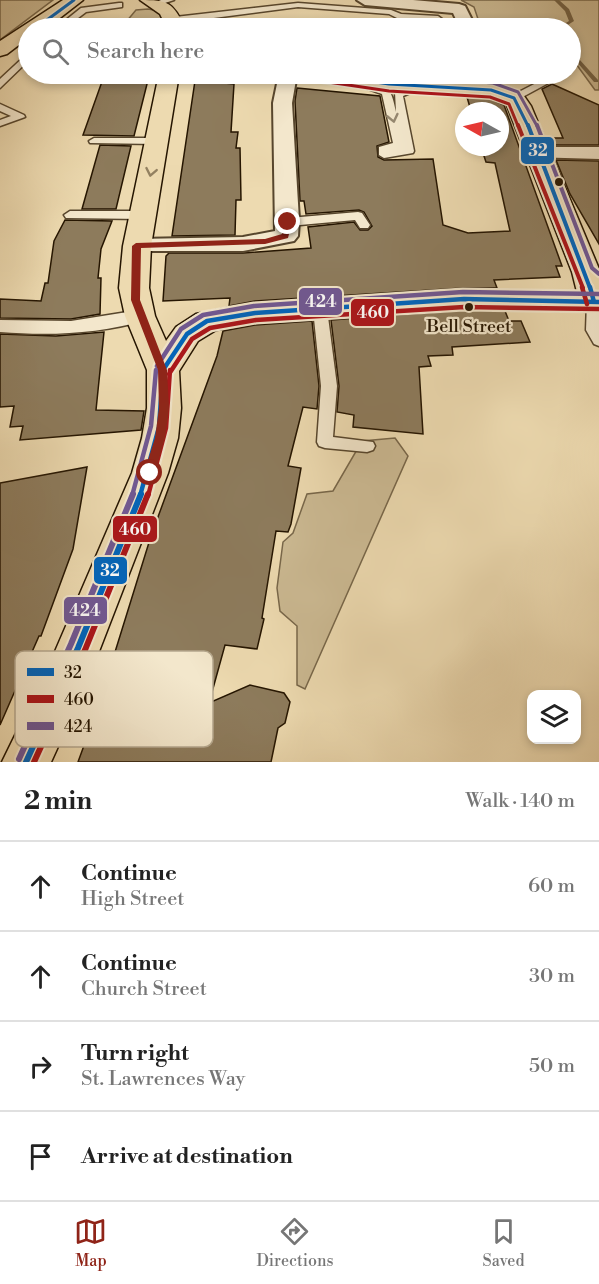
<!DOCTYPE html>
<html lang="en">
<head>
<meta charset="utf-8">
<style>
	:root { --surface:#fff; --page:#f2f2f2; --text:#222; --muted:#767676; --line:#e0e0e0; --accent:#8f2418 }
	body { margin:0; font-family:"Libre Bodoni",serif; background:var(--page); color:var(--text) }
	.controls { position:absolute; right:18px; bottom:18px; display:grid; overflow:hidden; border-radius:12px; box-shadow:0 3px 9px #0003 }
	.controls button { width:54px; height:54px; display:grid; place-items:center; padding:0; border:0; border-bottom:2px solid var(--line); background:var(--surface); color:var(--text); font:30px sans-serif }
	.compass { position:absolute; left:455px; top:102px; width:54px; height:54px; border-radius:50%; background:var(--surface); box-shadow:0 3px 9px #0003; rotate:278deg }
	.stop { position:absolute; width:18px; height:18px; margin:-14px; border:4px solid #8f2418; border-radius:50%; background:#fff }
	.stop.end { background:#8f2418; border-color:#fff; box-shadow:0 2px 6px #0008 }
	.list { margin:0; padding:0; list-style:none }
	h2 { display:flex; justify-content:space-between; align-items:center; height:78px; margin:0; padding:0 24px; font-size:26px }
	h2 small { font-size:20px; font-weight:400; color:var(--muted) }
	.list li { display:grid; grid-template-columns:39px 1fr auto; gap:18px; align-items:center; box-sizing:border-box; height:90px; padding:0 24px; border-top:2px solid var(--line) }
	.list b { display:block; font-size:22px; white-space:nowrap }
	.list p { margin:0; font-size:20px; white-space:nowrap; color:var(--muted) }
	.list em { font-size:20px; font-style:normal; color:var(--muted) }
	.icon { flex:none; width:33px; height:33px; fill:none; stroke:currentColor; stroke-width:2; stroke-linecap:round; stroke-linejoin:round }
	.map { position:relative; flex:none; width:599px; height:762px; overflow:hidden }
	.search { position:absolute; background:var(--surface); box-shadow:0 3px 9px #0003; left:18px; right:18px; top:18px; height:66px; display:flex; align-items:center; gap:15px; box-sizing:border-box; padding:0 21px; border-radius:33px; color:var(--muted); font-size:22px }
	.sheet { height:438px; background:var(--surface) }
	nav { display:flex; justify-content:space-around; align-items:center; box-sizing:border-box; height:84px; border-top:2px solid var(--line); background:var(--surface); font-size:16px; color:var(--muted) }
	nav a { display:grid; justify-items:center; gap:3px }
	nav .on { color:var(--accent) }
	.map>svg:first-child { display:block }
	.green { fill:#cbb992; stroke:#78674a; stroke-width:1.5 }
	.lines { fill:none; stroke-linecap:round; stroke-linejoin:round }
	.stream { fill:#746346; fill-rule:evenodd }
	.building { fill:#8d7b5c; stroke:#251501; stroke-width:1.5 }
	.service-casing { stroke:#57462d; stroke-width:3 }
	.pedestrian-casing { stroke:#57462d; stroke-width:3 }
	.minor-casing { stroke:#57462d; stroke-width:4 }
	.primary-casing { stroke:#251501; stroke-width:3 }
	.service { fill:#f3e7cc; fill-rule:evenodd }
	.pedestrian { fill:#f3e7cc; fill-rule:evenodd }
	.minor { fill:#f3e7cc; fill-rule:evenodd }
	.primary { fill:#eddab0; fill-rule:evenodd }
	.bus-1-far3-casing { stroke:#f3e7cc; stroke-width:6 }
	.bus-1-far2-casing { stroke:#f3e7cc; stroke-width:8 }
	.bus-1-far1-casing { stroke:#f3e7cc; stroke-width:9 }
	.bus-1-casing { stroke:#f3e7cc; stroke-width:10 }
	.bus-2-far3-casing { stroke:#f3e7cc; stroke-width:6 }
	.bus-2-far2-casing { stroke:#f3e7cc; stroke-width:8 }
	.bus-2-far1-casing { stroke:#f3e7cc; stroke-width:9 }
	.bus-2-casing { stroke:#f3e7cc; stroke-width:10 }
	.bus-3-far3-casing { stroke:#f3e7cc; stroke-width:6 }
	.bus-3-far2-casing { stroke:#f3e7cc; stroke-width:8 }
	.bus-3-far1-casing { stroke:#f3e7cc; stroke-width:9 }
	.bus-3-casing { stroke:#f3e7cc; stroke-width:10 }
	.bus-1-far3 { stroke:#0065bd; stroke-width:3 }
	.bus-1-far2 { stroke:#0065bd; stroke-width:4 }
	.bus-1-far1 { stroke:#0065bd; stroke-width:4.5 }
	.bus-1 { stroke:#0065bd; stroke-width:6 }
	.bus-2-far3 { stroke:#ac151a; stroke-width:3 }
	.bus-2-far2 { stroke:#ac151a; stroke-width:4 }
	.bus-2-far1 { stroke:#ac151a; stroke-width:4.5 }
	.bus-2 { stroke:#ac151a; stroke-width:6 }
	.bus-3-far3 { stroke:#705894; stroke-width:3 }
	.bus-3-far2 { stroke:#705894; stroke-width:4 }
	.bus-3-far1 { stroke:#705894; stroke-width:4.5 }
	.bus-3 { stroke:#705894; stroke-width:6 }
	.oneway { stroke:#968871 }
	.oneway2 { stroke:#938161 }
	.route { fill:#8f2418 }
	.bus-dot { fill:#251501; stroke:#f3e7cc; stroke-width:2 }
	.labels { text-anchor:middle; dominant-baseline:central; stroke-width:4.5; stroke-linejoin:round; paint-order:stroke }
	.bus-label { font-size:18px; fill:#251501; stroke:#f3e7cc }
	.key { fill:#f3e7cc; stroke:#b5a88f; stroke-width:1.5 }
	.key-label { font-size:16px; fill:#251501 }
	.line-badge { stroke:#f3e7cc; stroke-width:2 }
	.badge-label { font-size:16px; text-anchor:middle; font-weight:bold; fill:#fff }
</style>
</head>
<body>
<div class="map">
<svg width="599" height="762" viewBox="0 0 599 762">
	<rect width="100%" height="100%" fill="#eddab0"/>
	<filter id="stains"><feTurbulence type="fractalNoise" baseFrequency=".00333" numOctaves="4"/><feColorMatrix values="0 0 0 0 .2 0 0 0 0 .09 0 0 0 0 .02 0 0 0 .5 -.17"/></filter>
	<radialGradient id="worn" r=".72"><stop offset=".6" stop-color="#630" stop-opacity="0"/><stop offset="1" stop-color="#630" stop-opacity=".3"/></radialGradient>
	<path class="green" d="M0,0H53L0,40Z
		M461,0H599V90H595L571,57L570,28H481L474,7Z
		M148,9L159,11L168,28H121L136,10Z
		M395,438L408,456L305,689L297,685V626L280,611L277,588L283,542L293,533L307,494L333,491L362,441Z"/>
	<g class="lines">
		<path class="stream" d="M554,0H559L569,9L574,21L563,28H558L569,21L565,11Z
			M570,49L598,80V82H594L570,54Z"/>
	</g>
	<path class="building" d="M196,74H226L225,83L234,84L231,132H238L236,148H240L241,200H236L235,235L172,236Z
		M104,76H149L134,136L83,135Z
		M552,84L599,105V145H550L547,138H563L542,89Z
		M297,88L380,96L389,142L377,146L378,157L384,160L433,159L443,225L468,233L510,231L495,163L486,162L481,147H500V111H471L467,97L488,98L504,105L562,266H556L560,277L494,280L497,288H464L255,301L229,306L230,298L163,301L166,256L169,253H243L311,248L308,227L354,222L360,230H368L372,226L364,212L359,210L306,214L304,201H300L295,101Z
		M100,145L131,146L116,209H82Z
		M556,160L599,161V244L570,194Z
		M65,220L112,221L101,249L98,278H101L100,314L71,319L0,318V299L41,301L45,283H48L54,241Z
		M464,310L505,311L509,321H521L530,342L452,347L453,355L428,356L431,366L419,367L423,434L353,427L354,415L337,412L339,386L331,320Z
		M312,321L319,386L317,409L303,407L288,466L301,468L291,524L288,532L276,531L262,618L264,619L257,649L225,645L209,703L250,685L284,693L290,702L285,723L278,728L271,762H78L118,652H115L151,536L217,356L223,331L255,325Z
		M104,332L96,410L144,411L141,430L20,440L23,426L10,427L14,406L0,407V334L56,336Z
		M87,467L73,549L41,636H39L0,725V483Z"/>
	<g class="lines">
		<defs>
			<path id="service" d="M161,0H174L156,6L152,4Z
				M119,3H122V7L86,12L65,28H56L81,8Z
				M298,3L391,10L401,14L438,16L442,19L445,28H437L435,21L399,19L389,14L298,7L175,23L171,20L175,17Z
				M28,53V61L0,88V79Z
				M373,74H386L366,82C390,88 391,88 396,112L395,92L420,84L425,87L403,96L414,151L413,153L384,158L379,155V147L393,143L382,94L360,86L353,81Z
				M438,74H448L442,87L437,90L432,87Z
				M541,74H549L554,80L517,100H511V96L544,79Z
				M0,104L24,115L25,117L0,126V120L11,116L0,111Z
				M94,138H157L162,141L157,144L90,143L89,141Z
				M70,211H142L148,215L142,219L66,218L64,215Z
				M358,212L362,213L370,225L368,228H360L355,220L289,226L283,222L289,218Z
				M594,298L599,299V346L594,344L586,330L587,302Z
				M320,305L327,309L337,386L333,437L373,442L375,446L373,450L367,452L325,448L319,446L317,442L321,386L313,309Z"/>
			<path id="pedestrian" d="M140,310L147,312L150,316L147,320C98,334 50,336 0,332V320L71,321Z"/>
			<path id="minor" d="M357,0H413L459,4L465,6L476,28H460L453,13L365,5Z
				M279,74H297L292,103L299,220L298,236L294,241L243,251H129L125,246L129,241L137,239L243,237L275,231L273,103Z
				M472,74H490L487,88L474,94L468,92L465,88L472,82Z
				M538,147H599V159L531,157L528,153L531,149Z"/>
			<path id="primary" d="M63,0H83L47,28H28V38L7,54L0,56V41Z
				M140,0C168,0 173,2 185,28H167L160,14Z
				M159,74H179L151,246L149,288L155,316L166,341L176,327L196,314L255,303L464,290L577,292L572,272L506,103L488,96L389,90L322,80L315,78L312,74H361L491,84L522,93L531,106L599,269V312L464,308L255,323L216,330L198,341L179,371L181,408L178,438L168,473L86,685L51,762H2L47,670L132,473L142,438L147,408V370L125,316L119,288L123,246Z"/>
		</defs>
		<use href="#service" class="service-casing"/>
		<use href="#pedestrian" class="pedestrian-casing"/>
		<use href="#minor" class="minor-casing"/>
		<use href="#primary" class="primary-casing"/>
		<use href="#service" class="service"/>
		<use href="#pedestrian" class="pedestrian"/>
		<use href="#minor" class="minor"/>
		<use href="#primary" class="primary"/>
		<defs>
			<path id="bus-1-far3" d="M36,28L74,0
				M322,74L389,84L491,90L514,98L528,126"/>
			<path id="bus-1-far2" d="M528,125L590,288"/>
			<path id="bus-1-far1" d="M590,287L594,302
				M163,370L187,334L207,321L255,313L464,299L599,302
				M140,496L159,427L163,370"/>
			<path id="bus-1" d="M26,762L78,648L141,494"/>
			<path id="bus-2-far3" d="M321,81L389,91L490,97L509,104L518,126"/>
			<path id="bus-2-far2" d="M518,125L583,288"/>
			<path id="bus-2-far1" d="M582,287L587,304
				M169,374L192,339L210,328L256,320L464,307L599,309
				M148,496L166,428L170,370"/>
			<path id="bus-2" d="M34,762L85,650L148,494"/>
			<path id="bus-3-far3" d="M369,74L493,83L518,92L537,126"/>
			<path id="bus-3-far2" d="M537,125L592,268L599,274"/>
			<path id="bus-3-far1" d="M157,366L181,329L203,315L254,306L463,292L599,294
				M132,496L151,426L156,370"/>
			<path id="bus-3" d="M19,759L71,644L133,494"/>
		</defs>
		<use href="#bus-1-far3" class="bus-1-far3-casing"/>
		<use href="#bus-1-far2" class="bus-1-far2-casing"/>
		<use href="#bus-1-far1" class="bus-1-far1-casing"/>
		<use href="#bus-1" class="bus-1-casing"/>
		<use href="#bus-2-far3" class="bus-2-far3-casing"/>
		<use href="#bus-2-far2" class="bus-2-far2-casing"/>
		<use href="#bus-2-far1" class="bus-2-far1-casing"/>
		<use href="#bus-2" class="bus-2-casing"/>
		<use href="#bus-3-far3" class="bus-3-far3-casing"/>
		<use href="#bus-3-far2" class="bus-3-far2-casing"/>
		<use href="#bus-3-far1" class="bus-3-far1-casing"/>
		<use href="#bus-3" class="bus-3-casing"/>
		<use href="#bus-1-far3" class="bus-1-far3"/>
		<use href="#bus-1-far2" class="bus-1-far2"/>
		<use href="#bus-1-far1" class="bus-1-far1"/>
		<use href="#bus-1" class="bus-1"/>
		<use href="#bus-2-far3" class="bus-2-far3"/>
		<use href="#bus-2-far2" class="bus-2-far2"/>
		<use href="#bus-2-far1" class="bus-2-far1"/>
		<use href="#bus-2" class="bus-2"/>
		<use href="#bus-3-far3" class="bus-3-far3"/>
		<use href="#bus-3-far2" class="bus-3-far2"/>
		<use href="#bus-3-far1" class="bus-3-far1"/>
		<use href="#bus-3" class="bus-3"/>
	</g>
	<defs><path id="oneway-chevron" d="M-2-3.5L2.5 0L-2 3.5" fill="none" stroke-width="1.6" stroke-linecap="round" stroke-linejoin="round" transform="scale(1.5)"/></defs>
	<use class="oneway" href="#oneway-chevron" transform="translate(393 118) rotate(77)"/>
	<use class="oneway2" href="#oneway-chevron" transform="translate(151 172) rotate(101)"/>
	<path class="route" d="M286,220L292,222L288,238L265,244L141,248L140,300L167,370L169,408L165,438L155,473L154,476H146L144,473L155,438L159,408L158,370L131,300L132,246L136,243L265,239L282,234Z"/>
	<g class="bus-dot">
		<circle cx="559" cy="182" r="5"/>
		<circle cx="469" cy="307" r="5"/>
	</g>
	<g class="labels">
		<g class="bus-label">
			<text x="469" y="326">Bell Street</text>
		</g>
	</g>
	<rect x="15" y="651" width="198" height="96" rx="9" class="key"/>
	<rect x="27" y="668" width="27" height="8" fill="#0065bd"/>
	<rect x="27" y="695" width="27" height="8" fill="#ac151a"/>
	<rect x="27" y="722" width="27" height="8" fill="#705894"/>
	<g class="key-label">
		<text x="64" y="678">32</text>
		<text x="64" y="705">460</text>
		<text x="64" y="732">424</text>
	</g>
	<g class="line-badge">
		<rect x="520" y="136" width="35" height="29" rx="6" fill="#0065bd"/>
		<rect x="298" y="287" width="45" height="29" rx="6" fill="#705894"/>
		<rect x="350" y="298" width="45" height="29" rx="6" fill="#ac151a"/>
		<rect x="112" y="515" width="46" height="28" rx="6" fill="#ac151a"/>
		<rect x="93" y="556" width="35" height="29" rx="6" fill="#0065bd"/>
		<rect x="63" y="596" width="45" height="29" rx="6" fill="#705894"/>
	</g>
	<g class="badge-label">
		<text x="538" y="156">32</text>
		<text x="321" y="307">424</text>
		<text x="373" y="318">460</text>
		<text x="135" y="535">460</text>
		<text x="110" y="576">32</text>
		<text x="85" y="616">424</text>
	</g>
	<rect width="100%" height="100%" filter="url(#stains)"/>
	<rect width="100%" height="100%" fill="url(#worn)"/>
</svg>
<div class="controls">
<button><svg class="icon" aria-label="layers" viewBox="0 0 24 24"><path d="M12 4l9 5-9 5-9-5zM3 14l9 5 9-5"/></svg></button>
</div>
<svg class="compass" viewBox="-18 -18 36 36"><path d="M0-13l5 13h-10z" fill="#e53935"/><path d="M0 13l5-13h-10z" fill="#767676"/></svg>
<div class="stop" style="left:150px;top:473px"></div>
<div class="stop end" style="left:288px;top:222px"></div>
<div class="search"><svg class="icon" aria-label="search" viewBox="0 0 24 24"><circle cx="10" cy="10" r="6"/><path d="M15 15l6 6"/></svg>Search here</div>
</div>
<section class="sheet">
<h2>2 min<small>Walk · 140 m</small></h2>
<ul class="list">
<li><svg class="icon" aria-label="ahead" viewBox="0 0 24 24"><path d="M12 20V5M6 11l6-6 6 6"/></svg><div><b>Continue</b><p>High Street</p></div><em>60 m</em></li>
<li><svg class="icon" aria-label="ahead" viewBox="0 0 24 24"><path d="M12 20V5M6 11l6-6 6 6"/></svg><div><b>Continue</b><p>Church Street</p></div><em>30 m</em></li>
<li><svg class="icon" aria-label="right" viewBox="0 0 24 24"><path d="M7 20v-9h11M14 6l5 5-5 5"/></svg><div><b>Turn right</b><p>St. Lawrences Way</p></div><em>50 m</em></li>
<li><svg class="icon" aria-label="arrive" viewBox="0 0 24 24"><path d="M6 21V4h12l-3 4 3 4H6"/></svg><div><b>Arrive at destination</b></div></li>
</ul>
</section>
<nav>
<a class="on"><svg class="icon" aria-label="map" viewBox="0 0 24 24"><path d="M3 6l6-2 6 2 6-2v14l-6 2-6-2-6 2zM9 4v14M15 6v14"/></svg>Map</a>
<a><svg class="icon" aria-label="directions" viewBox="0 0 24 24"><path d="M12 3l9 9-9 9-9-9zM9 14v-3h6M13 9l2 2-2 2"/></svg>Directions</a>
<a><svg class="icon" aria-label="saved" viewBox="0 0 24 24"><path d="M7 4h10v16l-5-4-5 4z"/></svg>Saved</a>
</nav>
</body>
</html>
